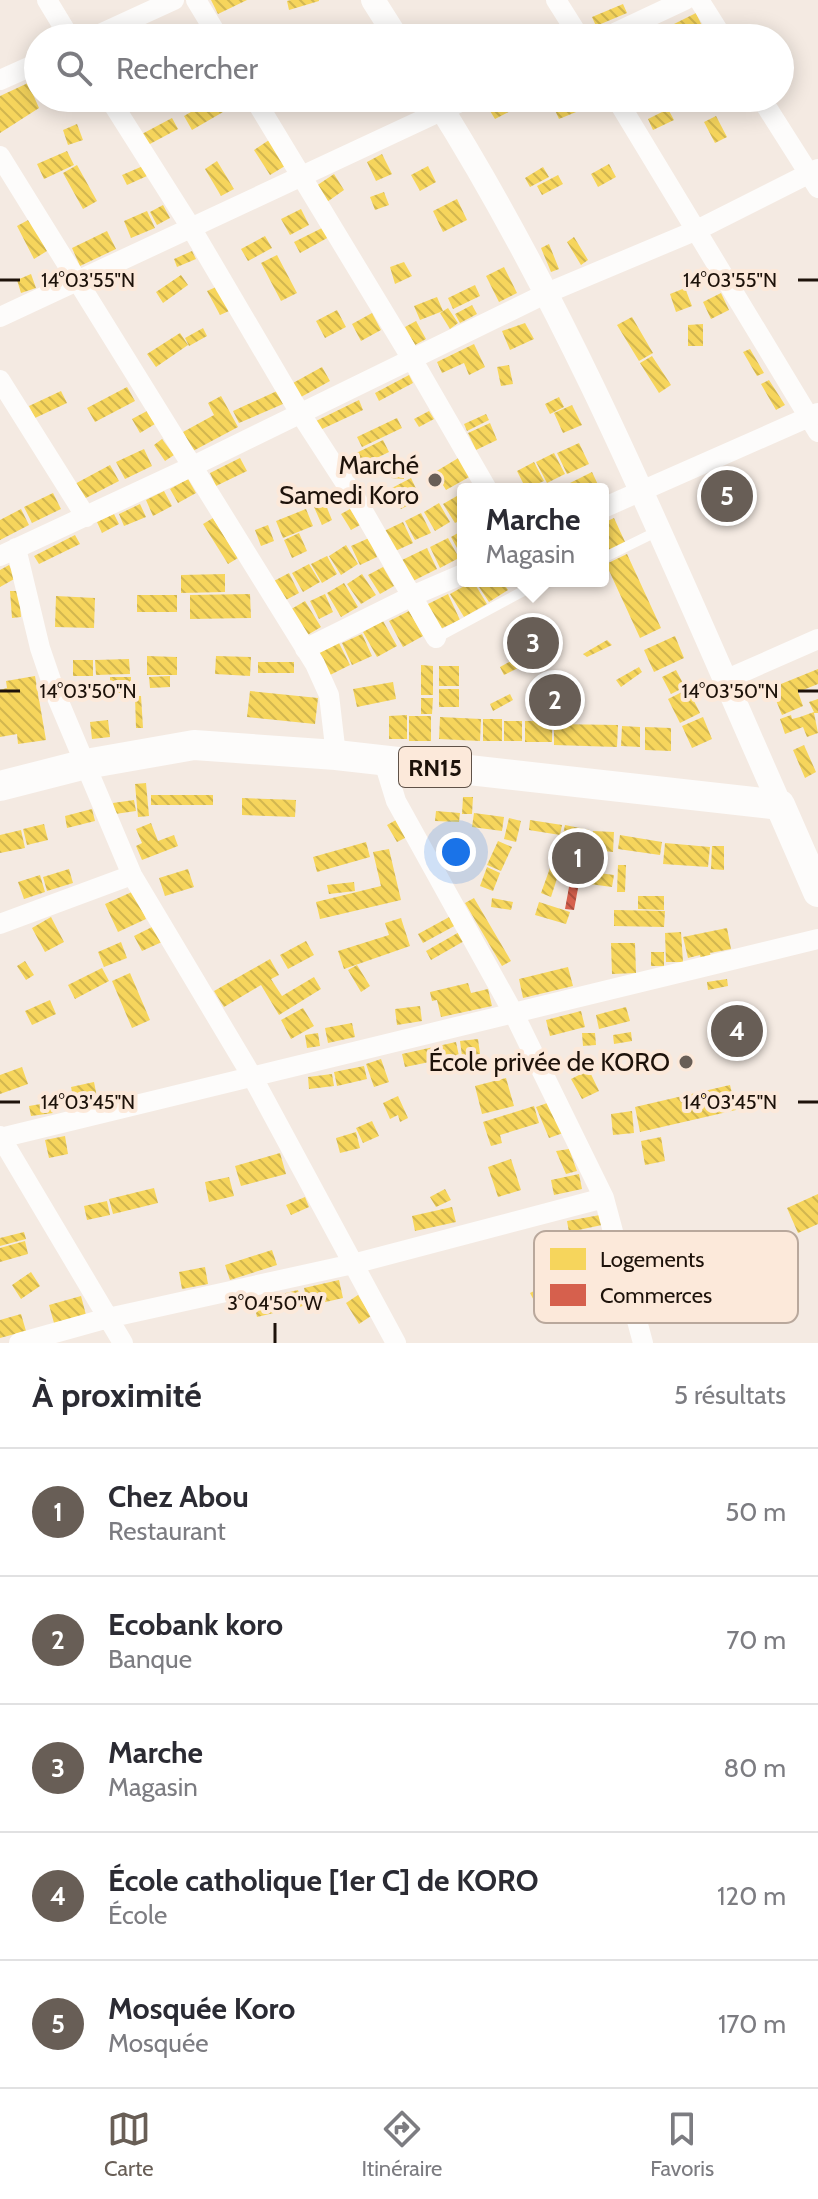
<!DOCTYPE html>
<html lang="fr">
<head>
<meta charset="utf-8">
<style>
	:root { --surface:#fff; --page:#f2f2f3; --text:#2b2b33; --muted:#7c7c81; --line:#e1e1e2; --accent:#685e56 }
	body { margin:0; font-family:Cabin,sans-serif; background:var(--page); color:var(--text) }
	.you { position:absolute; left:456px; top:852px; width:28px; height:28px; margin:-20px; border:6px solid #fff; border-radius:50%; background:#1a73e8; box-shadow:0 0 0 12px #1a73e833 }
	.badge { display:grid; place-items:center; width:52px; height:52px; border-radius:50%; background:var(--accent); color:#fff; font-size:26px; font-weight:700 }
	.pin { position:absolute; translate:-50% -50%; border:4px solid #fff; box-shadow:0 2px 8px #0006 }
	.popup { position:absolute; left:457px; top:483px; width:152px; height:104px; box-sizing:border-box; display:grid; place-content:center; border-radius:8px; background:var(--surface); filter:drop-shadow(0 2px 6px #0005); font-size:26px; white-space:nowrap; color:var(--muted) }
	.popup b { font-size:30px; color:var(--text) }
	.popup::after { content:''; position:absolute; left:50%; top:100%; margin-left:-16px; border:16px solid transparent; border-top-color:var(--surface) }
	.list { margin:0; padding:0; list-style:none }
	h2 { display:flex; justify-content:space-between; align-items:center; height:104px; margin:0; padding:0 32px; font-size:34px }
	h2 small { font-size:26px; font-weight:400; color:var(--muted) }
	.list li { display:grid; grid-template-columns:52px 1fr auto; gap:24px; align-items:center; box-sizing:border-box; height:128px; padding:0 32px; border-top:2px solid var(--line) }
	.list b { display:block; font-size:30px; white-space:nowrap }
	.list p { margin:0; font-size:26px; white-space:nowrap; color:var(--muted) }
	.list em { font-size:26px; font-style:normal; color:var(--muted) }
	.icon { flex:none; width:44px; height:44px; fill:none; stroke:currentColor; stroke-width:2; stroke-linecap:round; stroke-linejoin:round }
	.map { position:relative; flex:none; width:818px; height:1343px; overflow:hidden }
	.search { position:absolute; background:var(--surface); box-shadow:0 4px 20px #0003; left:24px; right:24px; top:24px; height:88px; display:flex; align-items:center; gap:20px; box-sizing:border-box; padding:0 28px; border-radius:44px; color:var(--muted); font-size:30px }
	.sheet { height:744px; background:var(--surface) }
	nav { display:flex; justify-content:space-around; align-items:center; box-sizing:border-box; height:112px; border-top:2px solid var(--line); background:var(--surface); font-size:22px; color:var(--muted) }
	nav a { display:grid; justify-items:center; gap:4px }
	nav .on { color:var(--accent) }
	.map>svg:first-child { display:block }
	.homes { fill:url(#homes-back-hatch) }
	.shops { fill:url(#shops-back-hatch) }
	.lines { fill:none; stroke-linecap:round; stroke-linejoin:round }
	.service { stroke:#fdfcfb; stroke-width:10 }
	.minor { stroke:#fdfcfb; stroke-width:20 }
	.tertiary { stroke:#fdfcfb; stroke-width:24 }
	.primary { stroke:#fdfcfb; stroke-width:30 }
	.ticks { fill:none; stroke:#1d120a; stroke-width:3 }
	.poi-dot { fill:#685e56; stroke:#fce9da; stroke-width:3 }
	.labels { text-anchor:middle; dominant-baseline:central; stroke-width:8; stroke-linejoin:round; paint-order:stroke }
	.shield { fill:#fce9da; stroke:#605248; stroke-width:2 }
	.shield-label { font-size:24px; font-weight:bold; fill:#1d120a }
	.poi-label { font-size:26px; fill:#1d120a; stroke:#fce9da; text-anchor:end }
	.key { fill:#fce9da; stroke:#b9a89c; stroke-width:2 }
	.key-label { font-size:22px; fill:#1d120a }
	.ticks-label { font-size:20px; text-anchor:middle; fill:#1d120a; stroke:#fce9da; stroke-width:8; stroke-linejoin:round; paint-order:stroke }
</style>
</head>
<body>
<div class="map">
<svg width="818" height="1343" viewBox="0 0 818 1343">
	<defs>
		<pattern id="homes-back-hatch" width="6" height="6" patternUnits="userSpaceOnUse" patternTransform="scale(2)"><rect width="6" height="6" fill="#f6d55c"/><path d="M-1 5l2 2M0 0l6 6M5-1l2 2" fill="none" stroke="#d2b64f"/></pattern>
		<pattern id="shops-back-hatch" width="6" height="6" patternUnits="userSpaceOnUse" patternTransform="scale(2)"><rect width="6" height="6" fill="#d6604d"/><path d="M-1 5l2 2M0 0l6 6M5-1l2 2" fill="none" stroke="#ad4e3e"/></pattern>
	</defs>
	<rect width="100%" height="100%" fill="#f4eae2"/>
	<path class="homes" d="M211,0H247L218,14Z
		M291,0H319V1L289,10L287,1Z
		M623,4L627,13L596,26L592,17Z
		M696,13L702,26L676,38L670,26Z
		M665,26L671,38H640Z
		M28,83L39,108L0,133V96Z
		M215,98H241L242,101L192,130L184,116Z
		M502,98H511L516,108L495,119L487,106Z
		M571,98H602L603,101L559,119L553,106Z
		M668,109L674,120L653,130L648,119Z
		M716,116L727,137L715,143L704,122Z
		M172,118L178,129L148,145L142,134Z
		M77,124L83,140L68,145L63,130Z
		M269,140L285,166L270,175L254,150Z
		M67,151L74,165L44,179L37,164Z
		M382,154L392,174L376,181L367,162Z
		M217,161L234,189L221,196L205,169Z
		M609,164L616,177L598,187L591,174Z
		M77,165L97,201L83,209L63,173Z
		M143,166L147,176L127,185L122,175Z
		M428,166L436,182L420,191L411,175Z
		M543,167L549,177L530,187L525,178Z
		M334,174L344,190L327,202L316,186Z
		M558,175L563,184L542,195L537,186Z
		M384,192L389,205L375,210L370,197Z
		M457,199L467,220L443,232L433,211Z
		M163,205L170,218L157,225L150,212Z
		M301,209L309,225L290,235L281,219Z
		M147,211L155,228L131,238L124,221Z
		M30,219L47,251L34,259L17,226Z
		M324,227L329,237L300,253L294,242Z
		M107,231L116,249L80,266L72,248Z
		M265,236L272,248L248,261L241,249Z
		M574,237L588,260L581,265L567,242Z
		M549,244L559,269L551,272L541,248Z
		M192,251L196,259L177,267L174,259Z
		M277,255L297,293L281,301L261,263Z
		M404,262L412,276L395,284L390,267Z
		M504,267L517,293L499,302L486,276Z
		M31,274L36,288L21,293L17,280Z
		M181,275L188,285L163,303L156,292Z
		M475,285L480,296L453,309L448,298Z
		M216,287L229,311L220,315L207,291Z
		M685,288L692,306L676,312L670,294Z
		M721,293L729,310L711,319L703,302Z
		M437,297L443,311L420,320L414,306Z
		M472,305L477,314L460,323L455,314Z
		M448,308L458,323L450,329L440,313Z
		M337,310L346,327L325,338L316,321Z
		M372,313L381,330L361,341L352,324Z
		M632,317L653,353L639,361L617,325Z
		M416,321L426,339L415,345L405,327Z
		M525,323L534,339L510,350L502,331Z
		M703,324V346H688V325Z
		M203,328L207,336L189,346L185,338Z
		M180,333L188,345L156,367L147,354Z
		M474,344L485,367L469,375L464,363L442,373L437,362Z
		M750,349L764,373L757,376L743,352Z
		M652,356L671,385L659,393L640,363Z
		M509,365L513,384L501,386L497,367Z
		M322,367L330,381L301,397L293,383Z
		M409,375L413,383L379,401L375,393Z
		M769,380L785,405L776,410L761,384Z
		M127,387L135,401L95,422L87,408Z
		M61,391L67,403L35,418L29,406Z
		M277,391L283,404L239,423L233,411Z
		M221,396L238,427L193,451L183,432L214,415L208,403Z
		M559,397L564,407L550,414L545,404Z
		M359,400L363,410L320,430L316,421Z
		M572,405L582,425L563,433L554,413Z
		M147,411L155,424L140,433L132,419Z
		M429,411L434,419L419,427L414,419Z
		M486,414L489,420L467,431L464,424Z
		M397,418L402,428L362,447L357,437Z
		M490,423L497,440L476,450L468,433Z
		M162,439L174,455L165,461L154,445Z
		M383,440L389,452L354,469L348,457Z
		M579,443L589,464L567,474L557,453Z
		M144,449L152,466L125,479L116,462Z
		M554,453L565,474L547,483L536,462Z
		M460,457L471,476L446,490L435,472Z
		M240,458L247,471L216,486L210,473Z
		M534,462L544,481L526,489L517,471Z
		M391,463L405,464L404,479L391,478Z
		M110,465L119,481L80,501L71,486Z
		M592,472L600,489H573L570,483Z
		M411,478L421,499L401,509L390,489Z
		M188,479L196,493L178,503L170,489Z
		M164,491L172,506L153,516L146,500Z
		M53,493L61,509L32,523L24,507Z
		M457,496L463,504V519L455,523L443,504Z
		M325,503L332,520L322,525L314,507Z
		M439,503L450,522L435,531L424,512Z
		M140,504L146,517L124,526L119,514Z
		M21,509L29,525L0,540V520Z
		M306,509L313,526L283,538L276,521Z
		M350,509L360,525L351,530L341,514Z
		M421,513L431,533L415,540L405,521Z
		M114,514L119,524L102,533L97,522Z
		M213,518L238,558L228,564L203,524Z
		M614,518L626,544L603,554V523Z
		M403,522L413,543L393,552L384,531Z
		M268,525L274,541L261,546L255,530Z
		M463,530V559L451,537Z
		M299,533L307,551L292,558L284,540Z
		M75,535L80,544L39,564L34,556Z
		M369,538L377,557L360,565L351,546Z
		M448,538L459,558L440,568L430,547Z
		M346,545L358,564L341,575L329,556Z
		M427,548L437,569L413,581L402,560Z
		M627,554L661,628L640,638L606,564Z
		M327,556L337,574L322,583L311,564Z
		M309,564L320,582L303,592L292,573Z
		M9,565L16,578L0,587V570Z
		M383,567L394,586L380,594L368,575Z
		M289,573L299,593L282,602L272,582Z
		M225,574V592L181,593V575Z
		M362,574L376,595L361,604L347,584Z
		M473,581L487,604L464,617L450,594Z
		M475,581H502L508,590L489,602Z
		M344,583L358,607L341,617L327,593Z
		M10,591H19L21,617L12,618Z
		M250,594L251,618L190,619V595Z
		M325,594L333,612L319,619L310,601Z
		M448,594L460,620L438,630L426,605Z
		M137,595H177V612H137Z
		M56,596L95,598L94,628L55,627Z
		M305,601L321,627L304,637L288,611Z
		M409,611L423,636L403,647L389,621Z
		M383,621L397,646L377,657L363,632Z
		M362,634L372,656L352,665L342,643Z
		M675,636L684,658L654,672L644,650Z
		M607,640L612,645L587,657L583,654Z
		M338,641L350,665L326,677L314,654Z
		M526,653L530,662L504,675L500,667Z
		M147,656L177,657V675H147Z
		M216,656L251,657L250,676L215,674Z
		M129,659L130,674L96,675L95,660Z
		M73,660H93V676H73Z
		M258,662H294V673H258Z
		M421,665L433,666V695H421Z
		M439,666H459V686H439Z
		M639,667L642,672L621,687L616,680Z
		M818,669V684L798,692L803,706L782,715L771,688Z
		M676,670L685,687L671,694L662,677Z
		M35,676L46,740L18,744L17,734L0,737V690L7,688L6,681Z
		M170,676V687L150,688L149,677Z
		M110,677H131V693H110Z
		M393,682L396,699L357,707L353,689Z
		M439,689H459V707H439Z
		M688,689L700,713L680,723L668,699Z
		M250,691L318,698L315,724L247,717Z
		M510,694L513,700L493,711L490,704Z
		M135,696H141L143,728H136Z
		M421,698H433L432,714H421Z
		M818,699V713H814L818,733L807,737L803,727L785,734L780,719L791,715L792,719L800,717L814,712L809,702Z
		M407,715V739H389V716Z
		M409,716H431V741H409Z
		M440,717L481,719L480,741L439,739Z
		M703,717L712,739L692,748L682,726Z
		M483,719H502V741H483Z
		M108,720L110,737L92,739L90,722Z
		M504,721H522V741H504Z
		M525,721H552V742H525Z
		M554,724L618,725L617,747L554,745Z
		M622,726L640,727V747L621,746Z
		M645,727L671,728V751L645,750Z
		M804,745L816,772L805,778L793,750Z
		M146,783L149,816L138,817L135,784Z
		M151,795H213V805H151Z
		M463,797H473L472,814H462Z
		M242,798L296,800L295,817L242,815Z
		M134,800L136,811L115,814L113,803Z
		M92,809L95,821L67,828L65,816Z
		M436,811L460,813L459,822L435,821Z
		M474,813L504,817L502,831L472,827Z
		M509,818L521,821L516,842L504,839Z
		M396,820L407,837L397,842L387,825Z
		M530,820L562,825L560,835L529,830Z
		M151,823L158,841L174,835L178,846L142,860L136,846L142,843L136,829Z
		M44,824L48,840L27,845L23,829Z
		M565,825L589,830L585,849L561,845Z
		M21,830L25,848L0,853V835Z
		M593,831L614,832L613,852L592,850Z
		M620,835L662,842L660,855L618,849Z
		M498,841L512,847L501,871L487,865Z
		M366,842L370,857L317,872L313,857Z
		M665,843L710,847L708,867L663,864Z
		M712,846H724V870L711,869Z
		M389,849L401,900L320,919L316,902L381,886L373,852Z
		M554,857L563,860L551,897L541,893Z
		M618,865H626L625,892H617Z
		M487,867L500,873L493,891L480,886Z
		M69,869L73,883L47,891L43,877Z
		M188,869L194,887L165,896L159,878Z
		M584,871L614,875L612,887L582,883Z
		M40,875L45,892L24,899L18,882Z
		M354,882L355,891L329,894L327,885Z
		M134,891L146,919L118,932L105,904Z
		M638,896H664V910L638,909Z
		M474,898L511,961L502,966L465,903Z
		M492,898L513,902L511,910L491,907Z
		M539,902L570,912L566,924L535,915Z
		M614,910L665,911L664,927L614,926Z
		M453,915L458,924L423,943L418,934Z
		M51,917L64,942L45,952L32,928Z
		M401,918L410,946L344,969L338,951L389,935L385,923Z
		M154,926L162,942L142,951L134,936Z
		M727,928L731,949L710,953L711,957L701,959L700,955L688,958L683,937Z
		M461,931L466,940L431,960L426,951Z
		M681,932L683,962H666L665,933Z
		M306,941L314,955L288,969L280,955Z
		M121,942L127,958L104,967L98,952Z
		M611,943H635L636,973L612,974Z
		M651,952H664V966H651Z
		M270,959L279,975L271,979L282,996L314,977L321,989L279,1015L261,985L224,1007L214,991Z
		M25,961L34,975L26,980L17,966Z
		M357,965L370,986L361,992L348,970Z
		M568,967L573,986L523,998L519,979Z
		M102,968L109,981L75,999L68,985Z
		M130,973L150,1020L132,1028L112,981Z
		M727,979L728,986L708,990L707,982Z
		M468,983L471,993L488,989L492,1006L441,1017L437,1000L432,1001L430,992Z
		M50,1000L56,1014L32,1025L25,1011Z
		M420,1006L422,1021L397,1025L395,1009Z
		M626,1007L630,1021L599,1029L596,1015Z
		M303,1008L314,1026L291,1039L281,1020Z
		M581,1011L585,1027L550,1036L546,1020Z
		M352,1023L355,1037L328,1043L325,1028Z
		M631,1032L632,1041L614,1044L613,1035Z
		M318,1033L320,1046L307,1048L305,1035Z
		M582,1033H595L596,1045L583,1046Z
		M478,1039L480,1054L462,1056L460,1041Z
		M456,1042L459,1056L405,1067L402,1054Z
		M381,1059L389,1082L374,1087L366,1064Z
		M364,1066L367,1079L337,1086L334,1072Z
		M22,1067L28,1084L0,1094V1075Z
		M589,1070L599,1091L582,1099L571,1079Z
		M332,1074L334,1086L309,1089L308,1077Z
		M506,1078L514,1106L482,1114L475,1086Z
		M94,1082L98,1102L75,1106L71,1087Z
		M730,1085L736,1110L640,1132L635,1107Z
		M398,1096L408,1118L400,1122L398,1115L390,1119L383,1103Z
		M52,1102L53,1113L31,1116L29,1106Z
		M550,1102L563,1133L549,1138L536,1107Z
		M534,1106L539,1123L500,1135L502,1143L491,1146L483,1122Z
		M632,1111L634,1133L613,1135L611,1114Z
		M372,1121L379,1136L363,1143L356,1128Z
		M356,1132L360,1148L340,1153L336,1138Z
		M65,1136L68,1154L49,1158L45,1140Z
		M661,1137L665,1161L645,1165L641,1141Z
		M569,1149L577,1171L566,1174L556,1151Z
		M280,1153L286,1174L241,1186L235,1166Z
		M511,1159L521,1190L498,1197L488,1167Z
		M579,1174L582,1189L554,1195L551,1180Z
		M229,1177L234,1196L209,1202L205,1182Z
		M154,1188L158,1203L113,1214L109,1199Z
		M445,1189L451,1200L436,1207L430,1197Z
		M818,1194V1224L798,1233L787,1208Z
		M305,1197L309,1207L291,1215L286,1205Z
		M107,1201L110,1215L87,1220L84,1206Z
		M452,1207L456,1222L415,1231L412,1216Z
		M600,1215L602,1225L569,1232L567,1221Z
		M24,1232L26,1239L0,1246V1238Z
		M25,1241L28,1254L0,1262V1248Z
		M272,1250L277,1265L230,1280L225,1265Z
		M205,1267L208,1284L182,1289L179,1272Z
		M31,1272L40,1286L21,1299L12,1285Z
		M339,1280L343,1298L308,1306L304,1288Z
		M586,1285L591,1302L572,1307L569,1300L578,1297L575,1288Z
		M538,1289L547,1306L539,1310L530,1293Z
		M298,1290L303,1306L257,1317L253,1301Z
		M358,1295L371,1316L359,1324L346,1303Z
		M81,1296L86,1315L54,1323L49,1305Z
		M21,1314L26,1331L0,1338V1320Z"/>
	<path class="shops" d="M575,854L584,856L574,910L565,909Z"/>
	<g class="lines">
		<path class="service" d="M603,558L658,531
			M436,638L542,581"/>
		<path class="minor" d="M47,0L70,38
			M196,0L219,38
			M556,0L580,38
			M699,0L723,38
			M91,38L174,0
			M604,38L685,0
			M0,80L38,63
			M109,98L190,226L300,413L359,504L436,638
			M254,98L412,359L487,489
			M616,98L818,432
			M761,98L818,188
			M0,156L315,664L329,695L336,755
			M0,317L469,98
			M0,380L86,517
			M603,508L818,413
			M16,548L40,648L56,695L132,875L253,1078L396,1343
			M0,556L191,467L547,293L697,230L818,169
			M305,649L412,596L463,574
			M725,680L818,639
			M384,762L396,801L514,1014L604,1198L643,1343
			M0,924L132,875
			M0,1136L123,1343
			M0,1138L818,939
			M19,1343L108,1318L353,1264L604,1198"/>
		<path class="tertiary" d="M373,0L397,38
			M435,98C575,320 674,566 780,805"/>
		<path class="primary" d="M0,786L86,764L194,745L336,755L780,805L818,892"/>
	</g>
	<path class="ticks" d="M0,280H20M798,280H818M0,691H20M798,691H818M0,1102H20M798,1102H818M275,1323V1343"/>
	<g class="poi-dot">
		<circle cx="435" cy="480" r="8"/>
		<circle cx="686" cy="1062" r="8"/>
	</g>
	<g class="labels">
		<rect class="shield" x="399" y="747" width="72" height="40" rx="6"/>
		<g class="shield-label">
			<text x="435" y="767">RN15</text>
		</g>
		<g class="poi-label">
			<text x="419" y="465">Marché<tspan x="419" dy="30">Samedi Koro</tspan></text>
			<text x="670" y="1062">École privée de KORO</text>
		</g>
	</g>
	<rect x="534" y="1231" width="264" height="92" rx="12" class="key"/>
	<rect x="550" y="1248" width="36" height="22" fill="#f6d55c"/>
	<rect x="550" y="1284" width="36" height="22" fill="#d6604d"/>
	<g class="key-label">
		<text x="600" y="1267">Logements</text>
		<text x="600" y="1303">Commerces</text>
	</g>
	<g class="ticks-label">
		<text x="88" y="287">14°03'55"N</text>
		<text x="730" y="287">14°03'55"N</text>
		<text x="88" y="698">14°03'50"N</text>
		<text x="730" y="698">14°03'50"N</text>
		<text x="88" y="1109">14°03'45"N</text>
		<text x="730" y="1109">14°03'45"N</text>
		<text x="275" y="1310">3°04'50"W</text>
	</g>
</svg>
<div class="you"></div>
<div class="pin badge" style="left:578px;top:858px">1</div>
<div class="pin badge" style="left:555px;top:700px">2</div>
<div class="pin badge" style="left:533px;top:643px">3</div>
<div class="popup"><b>Marche</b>Magasin</div>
<div class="pin badge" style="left:737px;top:1031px">4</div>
<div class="pin badge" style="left:727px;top:496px">5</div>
<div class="search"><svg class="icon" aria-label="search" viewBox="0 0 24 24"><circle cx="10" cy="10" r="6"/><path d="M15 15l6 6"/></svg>Rechercher</div>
</div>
<section class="sheet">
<h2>À proximité<small>5 résultats</small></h2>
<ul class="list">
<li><span class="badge">1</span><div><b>Chez Abou</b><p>Restaurant</p></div><em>50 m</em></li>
<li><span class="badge">2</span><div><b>Ecobank koro</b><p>Banque</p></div><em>70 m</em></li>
<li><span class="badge">3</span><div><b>Marche</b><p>Magasin</p></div><em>80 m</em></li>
<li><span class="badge">4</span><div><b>École catholique [1er C] de KORO</b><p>École</p></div><em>120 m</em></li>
<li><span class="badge">5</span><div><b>Mosquée Koro</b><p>Mosquée</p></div><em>170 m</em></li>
</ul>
</section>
<nav>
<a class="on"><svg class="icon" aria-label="map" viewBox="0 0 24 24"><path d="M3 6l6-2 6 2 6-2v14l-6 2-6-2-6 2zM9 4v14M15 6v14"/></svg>Carte</a>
<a><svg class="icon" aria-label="directions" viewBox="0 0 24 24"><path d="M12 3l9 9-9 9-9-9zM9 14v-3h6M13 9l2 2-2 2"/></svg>Itinéraire</a>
<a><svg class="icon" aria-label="saved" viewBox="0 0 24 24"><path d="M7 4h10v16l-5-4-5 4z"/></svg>Favoris</a>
</nav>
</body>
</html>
